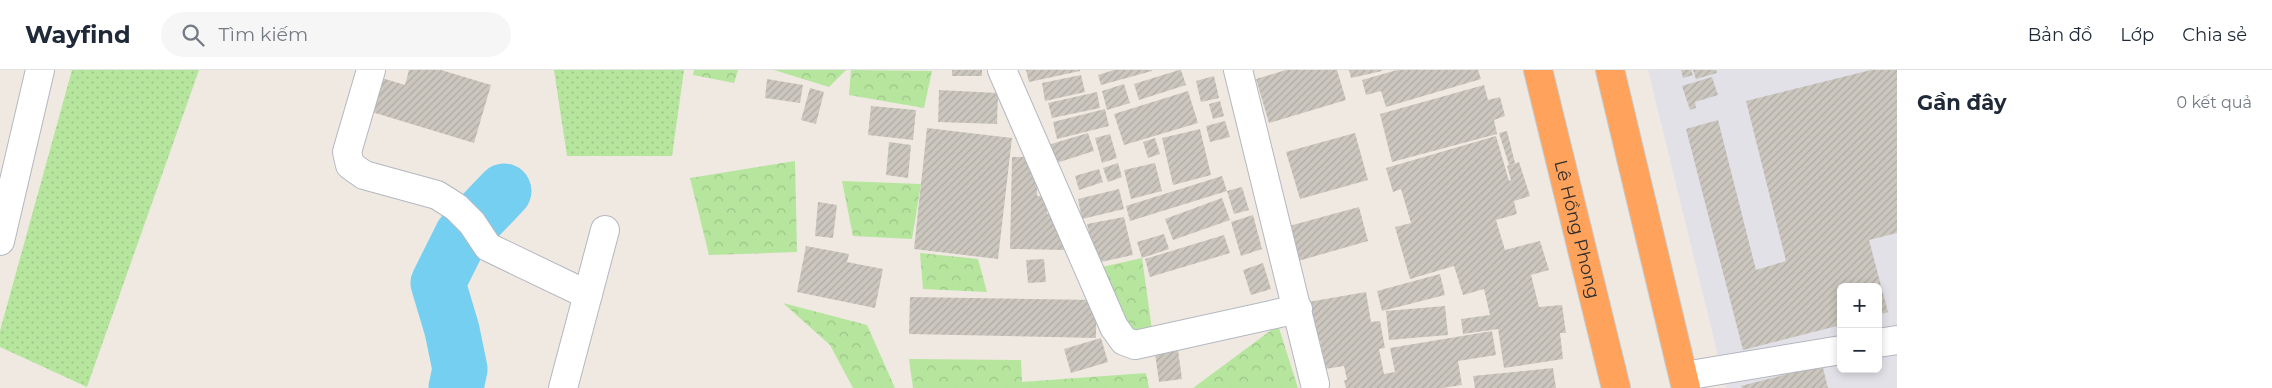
<!DOCTYPE html>
<html lang="vi">
<head>
<meta charset="utf-8">
<style>
	:root { --surface:#fff; --page:#f6f6f7; --text:#1f2937; --muted:#747a83; --line:#e0e1e3 }
	body { margin:0; font-family:Montserrat,sans-serif; background:var(--page); color:var(--text) }
	.controls { position:absolute; right:15px; bottom:15px; display:grid; overflow:hidden; border-radius:8px; box-shadow:0 2px 8px #0003 }
	.controls button { width:45px; height:45px; display:grid; place-items:center; padding:0; border:0; border-bottom:1px solid var(--line); background:var(--surface); color:var(--text); font:25px sans-serif }
	.list { margin:0; padding:0; list-style:none }
	h2 { display:flex; justify-content:space-between; align-items:center; height:65px; margin:0; padding:0 20px; font-size:21px }
	h2 small { font-size:16px; font-weight:400; color:var(--muted) }
	.icon { flex:none; width:28px; height:28px; fill:none; stroke:currentColor; stroke-width:2; stroke-linecap:round; stroke-linejoin:round }
	.map { position:relative; flex:none; width:1897px; height:318px; overflow:hidden }
	header { display:flex; align-items:center; gap:30px; box-sizing:border-box; height:70px; padding:0 25px; background:var(--surface); border-bottom:1px solid var(--line) }
	header strong { font-size:24px }
	nav { display:flex; gap:28px; margin-inline-start:auto; font-size:18px }
	.search { width:350px; height:45px; background:var(--page); display:flex; align-items:center; gap:12px; box-sizing:border-box; padding:0 18px; border-radius:28px; color:var(--muted); font-size:19px }
	main { display:flex }
	aside { flex:1; background:var(--surface) }
	.map>svg:first-child { display:block }
	.industrial { fill:#e3e1e8; fill-rule:evenodd }
	.grass { fill:url(#grass-dots) }
	.forest { fill:url(#forest-crowns) }
	.lines { fill:none; stroke-linecap:round; stroke-linejoin:round }
	.river { stroke:#75cff0; stroke-width:55 }
	.building { fill:url(#building-hatch) }
	.minor-casing { stroke:#b4b7c1; stroke-width:30 }
	.highway-casing { stroke:#c9c9c9; stroke-width:30 }
	.minor { stroke:#fff; stroke-width:28 }
	.highway { stroke:#ffa35c; stroke-width:28 }
	.labels { text-anchor:middle; dominant-baseline:central; stroke-width:4; stroke-linejoin:round; paint-order:stroke }
	.street-label { font-size:18px; fill:#2e2e2e; stroke:#fff }
</style>
</head>
<body>
<header>
<strong>Wayfind</strong>
<div class="search"><svg class="icon" aria-label="search" viewBox="0 0 24 24"><circle cx="10" cy="10" r="6"/><path d="M15 15l6 6"/></svg>Tìm kiếm</div>
<nav><a>Bản đồ</a><a>Lớp</a><a>Chia sẻ</a></nav>
</header>
<main>
<div class="map">
<svg width="1897" height="318" viewBox="0 0 1897 318">
	<defs>
		<pattern id="grass-dots" width="8" height="8" patternUnits="userSpaceOnUse" patternTransform="scale(1.25)"><rect width="8" height="8" fill="#b6e59e"/><path d="M2 2h.1M6 6h.1" fill="none" stroke="#9dc588" stroke-width="1.8" stroke-linecap="round"/></pattern>
		<pattern id="forest-crowns" width="20" height="18" patternUnits="userSpaceOnUse" patternTransform="scale(1.25)"><rect width="20" height="18" fill="#b6e59e"/><path d="M2 6a3 3 0 1 1 6 0M12 15a3 3 0 1 1 6 0" fill="none" stroke="#9dc588"/></pattern>
		<pattern id="building-hatch" width="6" height="6" patternUnits="userSpaceOnUse" patternTransform="scale(1.25)"><rect width="6" height="6" fill="#cbc7bf"/><path d="M-1 1l2-2M0 6l6-6M5 7l2-2" fill="none" stroke="#afaba4"/></pattern>
	</defs>
	<rect width="100%" height="100%" fill="#efe9e1"/>
	<path class="industrial" d="M1648,0H1897V318H1726ZM1841,217H1878V299H1841Z"/>
	<path class="grass" d="M72,0H199L87,317L0,277V261Z
		M554,0H684L672,86H567Z"/>
	<path class="forest" d="M694,0H738L734,13L693,5Z
		M774,0H846L829,17Z
		M851,0L932,1L924,38L849,25Z
		M795,91L797,182L709,185L690,108Z
		M842,111L921,114L912,169L853,166Z
		M920,183L978,189L987,222L923,219Z
		M1142,188L1153,267H1133L1102,197Z
		M783,233L867,255L895,318H853L830,275Z
		M1278,255L1298,318H1193Z
		M909,289L1021,290L1022,312L1146,303L1149,318H913Z"/>
	<g class="lines">
		<path class="river" d="M456,318L460,299L452,260L438,213L462,165L504,121"/>
	</g>
	<path class="building" d="M409,0H441L491,15L474,73L372,42L382,8L405,15Z
		M952,0H982V6H952Z
		M1026,0H1080V1L1029,12Z
		M1114,0H1152V1L1101,15L1098,5Z
		M1179,0H1181L1186,15L1139,30L1134,14Z
		M1286,0H1337L1346,30L1269,53L1256,9Z
		M1349,0H1382V1L1351,8Z
		M1397,0H1478L1481,9L1386,37L1381,21L1366,25L1362,10Z
		M1681,0H1691L1693,5L1683,8Z
		M1693,0H1716L1717,3L1696,9Z
		M1871,0H1897V163L1869,170L1888,242L1878,245V217H1841V255L1743,280L1686,59L1718,50L1756,200L1786,191L1746,31Z
		M1081,5L1085,22L1045,31L1042,13Z
		M1214,6L1219,28L1201,32L1196,11Z
		M1712,7L1718,25L1695,32L1696,38L1690,40L1682,16Z
		M767,9L803,15L800,33L765,28Z
		M1124,14L1130,33L1107,40L1102,21Z
		M1484,15L1488,30L1500,27L1505,46L1494,50L1497,64L1392,92L1380,44Z
		M810,18L824,22L816,54L801,50Z
		M939,20L998,23L997,54L938,52Z
		M1188,21L1198,53L1124,75L1114,44Z
		M1097,22L1100,38L1052,48L1048,33Z
		M1220,31L1224,46L1213,49L1209,34Z
		M871,36L916,40L913,70L868,65Z
		M1105,39L1109,56L1057,69L1053,52Z
		M1225,51L1230,67L1210,72L1206,56Z
		M927,58L1012,68L998,189L914,179Z
		M1200,59L1211,105L1173,115L1162,68Z
		M1507,61L1515,93L1509,95L1499,63Z
		M1088,63L1094,81L1053,94L1048,75Z
		M1355,63L1368,110L1300,129L1286,82Z
		M1110,64L1117,88L1102,93L1095,68Z
		M1496,66L1509,111L1511,110L1507,96L1519,92L1530,126L1514,131L1517,144L1496,150L1505,180L1540,171L1549,200L1531,205L1539,237L1562,235L1566,263H1560L1563,289L1504,298L1498,259L1463,264L1461,249L1490,245L1484,219L1463,225L1454,196L1410,209L1395,157L1411,153L1401,119L1393,122L1386,98Z
		M1155,68L1160,84L1148,88L1143,72Z
		M889,72L911,75L908,108L886,105Z
		M1012,87H1038L1037,126H1047V144H1057L1064,158V180L1010,179Z
		M1118,93L1122,107L1108,112L1103,98Z
		M1155,93L1162,121L1131,129L1124,100Z
		M1099,99L1103,112L1079,120L1075,106Z
		M1222,106L1227,121L1242,117L1249,140L1234,144L1227,121L1130,151L1126,136Z
		M1119,119L1124,139L1082,149L1078,129Z
		M1222,128L1230,150L1173,170L1165,149Z
		M818,132L837,135L833,168L815,166Z
		M1359,137L1368,171L1298,191L1289,156Z
		M1253,145L1262,179L1241,186L1231,152Z
		M1124,147L1133,185L1096,193L1087,154Z
		M1164,164L1169,179L1142,188L1137,172Z
		M1224,165L1230,183L1150,207L1145,189Z
		M806,176L849,184L847,192L883,199L875,238L797,222Z
		M1044,189L1046,212L1028,213L1026,190Z
		M1263,193L1271,219L1251,225L1243,200Z
		M1440,204L1445,225L1382,241L1377,221Z
		M1366,222L1371,252L1380,251L1385,278L1379,279L1384,304L1395,302L1390,278L1492,261L1496,285L1458,291L1462,315L1442,318H1346L1344,310H1347L1344,296L1325,299L1320,270L1309,273L1302,233Z
		M910,227L1096,230V268L909,264Z
		M1445,236L1448,265L1389,270L1386,241Z
		M1101,268L1108,292L1071,303L1064,279Z
		M1177,273L1182,309L1159,312L1154,276Z
		M1820,286L1828,318H1742L1741,316L1792,303L1789,293Z
		M1553,298L1556,318H1475L1473,306Z"/>
	<g class="lines">
		<defs>
			<path id="minor" d="M371,0L347,82L350,95L364,105L437,125L456,137L472,153L488,177L588,225
				M1002,0L1114,257L1124,271L1135,275L1298,239
				M1238,0L1315,314
				M0,171L40,0
				M1878,273L1897,270
				M1684,306L1841,280
				M563,318L605,160"/>
			<g id="highway">
				<path id="s1" d="M1538,0L1616,318"/>
				<path d="M1610,0L1686,318"/>
			</g>
		</defs>
		<use href="#minor" class="minor-casing"/>
		<use href="#highway" class="highway-casing"/>
		<use href="#minor" class="minor"/>
		<use href="#highway" class="highway"/>
	</g>
	<g class="labels">
		<g class="street-label">
			<text stroke="none"><textPath href="#s1" startOffset="164">Lê Hồng Phong</textPath></text>
		</g>
	</g>
</svg>
<div class="controls">
<button>+</button>
<button>−</button>
</div>
</div>
<aside>
<h2>Gần đây<small>0 kết quả</small></h2>
<ul class="list">
</ul>
</aside>
</main>
</body>
</html>
